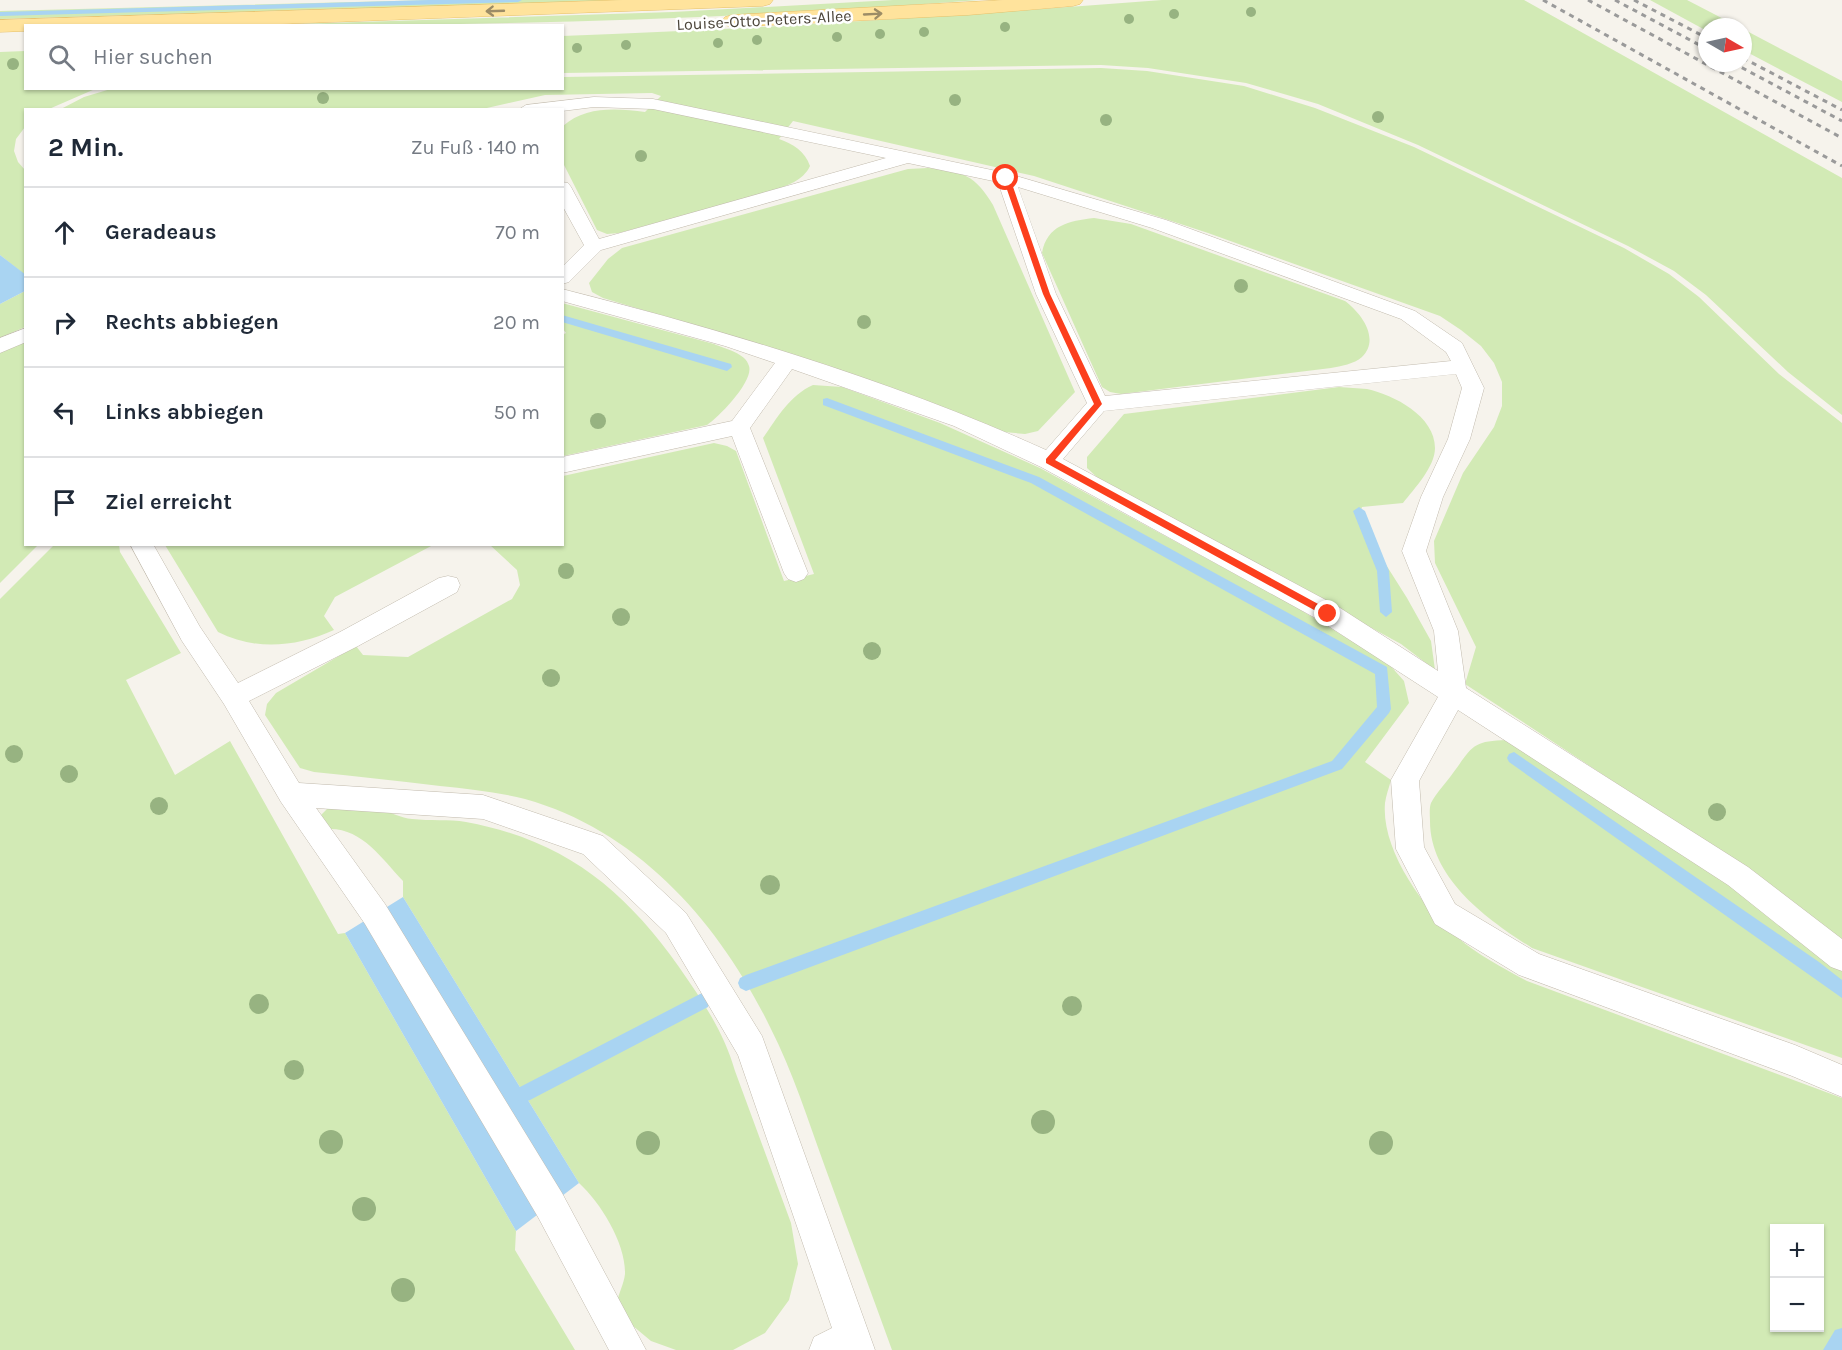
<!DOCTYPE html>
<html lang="de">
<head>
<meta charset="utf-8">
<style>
	:root { --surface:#fff; --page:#f6f6f7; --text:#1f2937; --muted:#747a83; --line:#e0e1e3 }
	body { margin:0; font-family:Karla,sans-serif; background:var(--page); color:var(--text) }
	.controls { position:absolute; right:18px; bottom:18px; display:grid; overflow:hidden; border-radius:0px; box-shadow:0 2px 4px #0004 }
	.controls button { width:54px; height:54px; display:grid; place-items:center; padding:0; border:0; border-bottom:2px solid var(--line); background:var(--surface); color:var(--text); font:30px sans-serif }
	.compass { position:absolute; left:1698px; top:18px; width:54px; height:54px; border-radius:50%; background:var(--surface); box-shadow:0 2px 4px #0004; rotate:99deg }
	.stop { position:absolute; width:18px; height:18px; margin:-14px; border:4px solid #fc3f1d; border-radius:50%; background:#fff }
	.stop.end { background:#fc3f1d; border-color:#fff; box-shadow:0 2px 6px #0008 }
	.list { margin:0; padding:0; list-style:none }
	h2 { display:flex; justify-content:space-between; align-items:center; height:78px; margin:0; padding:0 24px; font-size:26px }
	h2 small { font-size:20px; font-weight:400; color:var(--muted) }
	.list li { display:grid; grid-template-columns:39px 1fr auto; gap:18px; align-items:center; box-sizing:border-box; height:90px; padding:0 24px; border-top:2px solid var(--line) }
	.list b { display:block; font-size:22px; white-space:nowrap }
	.list em { font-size:20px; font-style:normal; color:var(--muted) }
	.icon { flex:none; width:33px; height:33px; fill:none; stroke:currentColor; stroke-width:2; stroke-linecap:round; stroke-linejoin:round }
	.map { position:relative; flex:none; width:1842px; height:1350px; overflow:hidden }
	.search { position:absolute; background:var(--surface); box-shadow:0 2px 4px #0004; left:24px; top:24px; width:540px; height:66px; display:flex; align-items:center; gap:15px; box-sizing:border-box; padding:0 21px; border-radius:0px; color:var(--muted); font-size:22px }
	.panel { position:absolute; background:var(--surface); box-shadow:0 2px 4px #0004; left:24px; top:108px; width:540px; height:438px; border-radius:0px }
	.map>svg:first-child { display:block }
	.green { fill:#d2eab5; fill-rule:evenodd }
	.water { fill:#a9d4f2 }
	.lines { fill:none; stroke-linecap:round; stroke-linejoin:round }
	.stream { fill:#a9d4f2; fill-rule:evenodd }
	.lane-casing { stroke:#c2bbae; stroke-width:1 }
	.primary-casing { stroke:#e6c16a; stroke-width:1 }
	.lane { fill:#fff; fill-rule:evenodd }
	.primary { fill:#ffe39c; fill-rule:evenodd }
	.rail { stroke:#9a9a9a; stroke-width:3; stroke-dasharray:5 5; stroke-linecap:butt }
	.tree { fill:#97b381 }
	.oneway { stroke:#9c8c66 }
	.route { fill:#fc3f1d }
	.labels { text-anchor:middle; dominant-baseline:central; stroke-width:5; stroke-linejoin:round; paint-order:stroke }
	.far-street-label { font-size:16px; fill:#4b4439; stroke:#fff }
</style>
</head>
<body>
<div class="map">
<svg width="1842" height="1350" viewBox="0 0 1842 1350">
	<rect width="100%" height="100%" fill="#f6f3ec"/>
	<path class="green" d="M434,0H640L0,19V11Z
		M893,0H979C741,19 502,26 264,25L673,12Z
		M1162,0H1524L1842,178V415L1788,372L1706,295L1674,271L1628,246L1418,145L1318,104L1246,83L1148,68L1101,65L563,73L562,36C763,29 962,15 1162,0Z
		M1650,0H1687L1739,27H1707V31Z
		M1743,29L1842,81V102L1743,50Z
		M25,51L26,88L95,89L49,109L26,110L25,127L16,139L14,151L18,162L25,170V275L0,255V52Z
		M1101,68L1147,71L1244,86L1315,108L1414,147L1624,248L1669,274L1699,297L1779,374L1842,423V944L1745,868L1465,684L1476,647L1435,563L1434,541L1463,473L1494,427L1502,406V382L1494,363L1481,346L1461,330L1440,316L1208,233L1034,176L793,121L779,139C793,144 805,151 810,166C803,181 787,185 773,191L619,233L607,234L597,230L563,163V126C585,106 617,108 645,112L661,96L652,93L545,95L478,110H59L84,97L114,88H562L563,77Z
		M928,168C962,170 976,176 993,205L1075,392L1038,431L1025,434L1004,432L961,414L792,355L603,298L592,292L589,283L608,259L622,248L908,169Z
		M1094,218L1131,224L1345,301C1360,312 1381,338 1362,357C1354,364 1341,366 1331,368L1121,394L1110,392L1102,387L1042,253C1047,225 1069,221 1094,218Z
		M25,291V327L0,338V304Z
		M562,303L714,344C725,349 746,353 749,366C754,381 719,417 707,425L563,456L562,335L566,333L563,329Z
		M25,339L26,544L38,545L0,583V351Z
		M813,385L842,387L940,423L1040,468L1294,606L1388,663L1404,681L1409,703L1365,762L1391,780C1389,788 1386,795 1385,803C1381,850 1423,908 1457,937C1478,955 1503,968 1527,981L1842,1098V1350H892C870,1289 847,1228 825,1167C808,1120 793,1072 770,1027C720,924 639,831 525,799C498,792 468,789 440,786C398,781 356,776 314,772L300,768L265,715L267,704L276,693L356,646L363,655L408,657L512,599L520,585L517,570L490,545L562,544L563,476L714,443L727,446L736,451L784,581L814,574L763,438C777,418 790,395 813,385ZM1774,1228H1820V1328H1774Z
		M1339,387C1348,388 1358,388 1367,389C1394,395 1435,416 1435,448C1435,467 1414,489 1403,503L1362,507L1359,518L1364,530L1407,598L1431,641L1435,670L1401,644L1100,480L1087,468V457L1124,414Z
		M54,545H119L120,552L181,653L126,680L175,775L230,741L338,934L345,933L516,1231L515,1250L575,1350H0V599Z
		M165,545H433L335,597L324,616L334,630C296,647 256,651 218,632Z
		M1507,740L1691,856L1842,971V1058L1532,948C1488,920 1430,879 1430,821C1430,816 1429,808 1431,803C1436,793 1446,783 1453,773C1473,746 1472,741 1507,740Z
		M340,807C354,808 368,808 381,810C391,812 401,818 412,819C430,821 449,819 466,822C563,840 623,888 679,967C702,1000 724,1032 735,1071L791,1223L798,1264L789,1300L765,1333L733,1350H676L651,1341L627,1321L617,1302C619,1293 624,1283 625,1274C626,1244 601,1203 579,1183L403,897V881C382,859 363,829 330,829L320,816L327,809Z"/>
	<path class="water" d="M0,255L26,275L25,291L0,304Z
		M403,897L579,1183L516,1231L345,933Z"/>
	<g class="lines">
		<path class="stream" d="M429,0H522L518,2L0,16V12Z
			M562,315L731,364L732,367L727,371L562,322Z
			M827,398L1039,477L1387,667L1391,709L1389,713L1342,769L746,991L740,988L738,983L740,978L746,975L1332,761L1377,707L1375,674L1031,483L823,405V399Z
			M1359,507L1365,511L1389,571L1392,612L1386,617L1380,612L1377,571L1353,511Z
			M1514,752L1819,962L1842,980V998L1509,762L1507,758L1509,754Z
			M702,993L708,995L710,1001L708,1007L530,1100L524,1102L518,1100L516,1094L518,1088Z
			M1842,1328V1350H1823L1835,1330Z"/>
		<defs>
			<path id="lane" d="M594,97L653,99L1006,173L1166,220L1415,311L1462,343L1484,388L1470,439L1443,497L1426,551L1458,631L1466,688L1748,867L1842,939V971L1831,967L1728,885L1458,710L1419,781L1424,847L1455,904L1539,954L1795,1045L1842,1065V1097L1792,1076L1519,975L1435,924L1396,849L1391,780L1438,697L1319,620L1041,467L954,426L792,369L750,428L808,573L804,579L796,582L788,579L784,573L732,436L562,473V457L732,421L775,363L725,346L562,301V289C727,331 891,380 1046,450L1087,403L1036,294L998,182L908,163L601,250L569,282L562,284V267L584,245L562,205V182L568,183L571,187L599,239L886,158L653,109L594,107L562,111L518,110L526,105ZM1018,187L1152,228L1401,319L1446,352L1451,361L1105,396L1056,294ZM1456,374L1462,388L1448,439L1421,497L1402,551L1434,631L1438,671L1337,606L1063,459L1104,411Z
				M26,328V342L0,353V338Z
				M130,544H153L200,627L238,683L340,632L439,578L448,576L457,578L460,585L457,592L358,646L249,701L299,783L483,795L603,836L686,913L762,1036L875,1350H809L814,1337L832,1328L738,1055L666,933L583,854L483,819L316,808L385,904L562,1193L646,1350H609L538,1217L365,924L281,802L224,704L182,641Z"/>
			<path id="primary" d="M623,0H773L770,4L763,6L225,26H26V31L0,32V20Z
				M1004,0H1083L1080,4L1073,6L968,15L732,27L725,25L722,21L725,17L732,15Z"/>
		</defs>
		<use href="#lane" class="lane-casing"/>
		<use href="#primary" class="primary-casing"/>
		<use href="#lane" class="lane"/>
		<use href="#primary" class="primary"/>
		<path class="rail" d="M1543,0L1842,166
			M1588,0L1842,138
			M1615,0L1707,49
			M1634,0L1707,38
			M1743,58L1842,110
			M1733,63L1842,121"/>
	</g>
	<g class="tree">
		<circle cx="1251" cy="12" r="5"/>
		<circle cx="1174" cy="14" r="5"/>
		<circle cx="1129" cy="19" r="5"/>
		<circle cx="1005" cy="27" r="5"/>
		<circle cx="924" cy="32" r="5"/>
		<circle cx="880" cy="34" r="5"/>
		<circle cx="837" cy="37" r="5"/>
		<circle cx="757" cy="40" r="5"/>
		<circle cx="718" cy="43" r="5"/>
		<circle cx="626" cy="45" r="5"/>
		<circle cx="577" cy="48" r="5"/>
		<circle cx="13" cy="64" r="6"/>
		<circle cx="323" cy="98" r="6"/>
		<circle cx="955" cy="100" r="6"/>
		<circle cx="1378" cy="117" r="6"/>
		<circle cx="1106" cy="120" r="6"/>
		<circle cx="641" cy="156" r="6"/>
		<circle cx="1241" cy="286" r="7"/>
		<circle cx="864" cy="322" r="7"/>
		<circle cx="598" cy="421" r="8"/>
		<circle cx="566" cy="571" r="8"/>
		<circle cx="621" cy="617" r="9"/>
		<circle cx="872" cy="651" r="9"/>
		<circle cx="551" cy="678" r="9"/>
		<circle cx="14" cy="754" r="9"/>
		<circle cx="69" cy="774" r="9"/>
		<circle cx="159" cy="806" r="9"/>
		<circle cx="1717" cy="812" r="9"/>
		<circle cx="770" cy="885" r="10"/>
		<circle cx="259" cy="1004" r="10"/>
		<circle cx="1072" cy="1006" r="10"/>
		<circle cx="294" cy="1070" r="10"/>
		<circle cx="1043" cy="1122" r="12"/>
		<circle cx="331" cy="1142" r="12"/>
		<circle cx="648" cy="1143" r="12"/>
		<circle cx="1381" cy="1143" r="12"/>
		<circle cx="364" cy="1209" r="12"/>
		<circle cx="403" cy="1290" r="12"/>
	</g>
	<defs><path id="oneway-shaft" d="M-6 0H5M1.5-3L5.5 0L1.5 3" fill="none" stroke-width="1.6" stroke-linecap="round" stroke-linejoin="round" transform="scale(1.5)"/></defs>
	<g class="oneway">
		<use href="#oneway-shaft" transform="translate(495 11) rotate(178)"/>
		<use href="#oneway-shaft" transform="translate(873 14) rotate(-3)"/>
	</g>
	<path class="route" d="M1006,176L1010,178L1050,294L1102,404L1055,460L1331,611V616H1325L1046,463V459L1094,404L1043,294L1003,178Z"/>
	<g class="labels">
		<g class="far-street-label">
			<text transform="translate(764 20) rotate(-3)">Louise-Otto-Peters-Allee</text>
		</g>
	</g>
</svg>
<div class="controls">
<button>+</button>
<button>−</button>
</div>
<svg class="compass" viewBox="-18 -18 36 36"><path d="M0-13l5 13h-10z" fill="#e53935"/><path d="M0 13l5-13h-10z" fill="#747a83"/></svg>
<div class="stop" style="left:1006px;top:178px"></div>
<div class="stop end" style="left:1328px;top:614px"></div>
<div class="search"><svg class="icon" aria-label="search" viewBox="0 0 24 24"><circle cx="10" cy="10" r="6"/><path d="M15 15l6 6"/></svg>Hier suchen</div>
<section class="panel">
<h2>2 Min.<small>Zu Fuß · 140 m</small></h2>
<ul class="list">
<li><svg class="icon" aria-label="ahead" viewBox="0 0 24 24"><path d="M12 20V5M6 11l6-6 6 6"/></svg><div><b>Geradeaus</b></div><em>70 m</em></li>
<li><svg class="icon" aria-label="right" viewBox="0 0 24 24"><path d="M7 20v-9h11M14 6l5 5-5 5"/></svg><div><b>Rechts abbiegen</b></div><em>20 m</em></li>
<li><svg class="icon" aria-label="left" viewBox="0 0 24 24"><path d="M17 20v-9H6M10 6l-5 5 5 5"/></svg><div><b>Links abbiegen</b></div><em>50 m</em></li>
<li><svg class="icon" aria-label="arrive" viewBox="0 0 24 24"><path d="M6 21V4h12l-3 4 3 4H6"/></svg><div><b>Ziel erreicht</b></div></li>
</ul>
</section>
</div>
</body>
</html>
